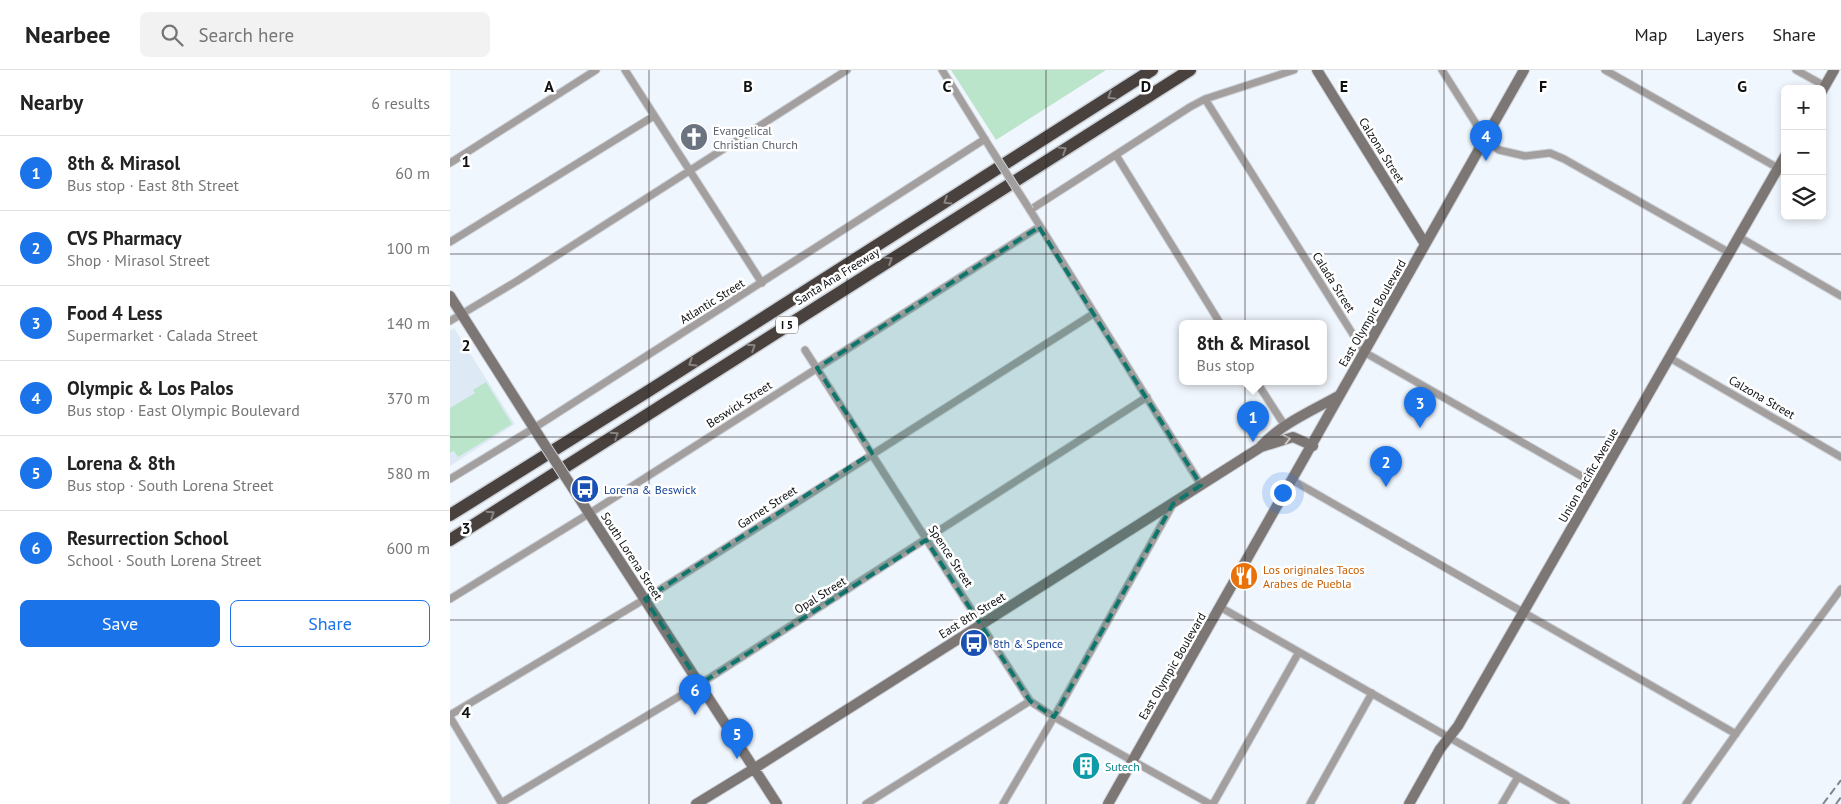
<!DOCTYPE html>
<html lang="en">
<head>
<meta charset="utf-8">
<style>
	:root { --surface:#fff; --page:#f2f2f2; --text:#222; --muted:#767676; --line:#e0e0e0; --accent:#1a73e8 }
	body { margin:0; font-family:"PT Sans",sans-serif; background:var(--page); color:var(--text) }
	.controls { position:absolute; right:15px; top:15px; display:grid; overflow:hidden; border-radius:8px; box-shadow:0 2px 8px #0003 }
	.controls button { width:45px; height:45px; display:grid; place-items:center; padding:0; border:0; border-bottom:1px solid var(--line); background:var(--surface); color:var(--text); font:25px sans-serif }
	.you { position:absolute; left:832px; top:422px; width:18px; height:18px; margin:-12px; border:4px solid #fff; border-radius:50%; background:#1a73e8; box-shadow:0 0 0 8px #1a73e833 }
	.badge { display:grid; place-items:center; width:32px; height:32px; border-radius:50%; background:var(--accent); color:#fff; font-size:16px; font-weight:700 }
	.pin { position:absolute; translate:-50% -41px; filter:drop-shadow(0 1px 2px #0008) }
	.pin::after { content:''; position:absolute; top:26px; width:18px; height:15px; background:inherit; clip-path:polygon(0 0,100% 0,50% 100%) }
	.popup { position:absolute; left:729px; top:250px; width:148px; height:65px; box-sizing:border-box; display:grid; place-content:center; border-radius:8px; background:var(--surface); filter:drop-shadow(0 1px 4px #0005); font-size:16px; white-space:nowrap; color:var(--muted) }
	.popup b { font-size:19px; color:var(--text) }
	.popup::after { content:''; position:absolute; left:50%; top:100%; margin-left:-10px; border:10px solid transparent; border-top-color:var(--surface) }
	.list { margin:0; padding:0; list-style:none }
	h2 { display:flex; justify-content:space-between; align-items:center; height:65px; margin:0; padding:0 20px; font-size:21px }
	h2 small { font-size:16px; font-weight:400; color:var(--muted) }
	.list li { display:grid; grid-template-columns:32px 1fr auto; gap:15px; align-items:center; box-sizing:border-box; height:75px; padding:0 20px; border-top:1px solid var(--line) }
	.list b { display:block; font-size:19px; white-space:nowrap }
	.list p { margin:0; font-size:16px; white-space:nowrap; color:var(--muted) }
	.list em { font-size:16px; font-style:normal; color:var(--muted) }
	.actions { display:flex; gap:10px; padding:15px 20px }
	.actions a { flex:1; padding:11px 0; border:1px solid var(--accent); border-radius:8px; text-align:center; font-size:18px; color:var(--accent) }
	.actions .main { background:var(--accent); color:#fff }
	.icon { flex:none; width:28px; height:28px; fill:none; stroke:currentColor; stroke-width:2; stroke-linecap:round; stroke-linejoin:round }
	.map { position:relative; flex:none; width:1391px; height:734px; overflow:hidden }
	header { display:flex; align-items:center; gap:30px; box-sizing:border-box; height:70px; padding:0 25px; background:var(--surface); border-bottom:1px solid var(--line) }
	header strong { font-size:24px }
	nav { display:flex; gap:28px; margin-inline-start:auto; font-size:18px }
	.search { width:350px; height:45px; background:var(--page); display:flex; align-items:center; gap:12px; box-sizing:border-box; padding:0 18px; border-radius:8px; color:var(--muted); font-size:19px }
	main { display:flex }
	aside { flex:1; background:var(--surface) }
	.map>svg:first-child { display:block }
	.built { fill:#ddeaf5 }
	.green { fill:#bbe5ca }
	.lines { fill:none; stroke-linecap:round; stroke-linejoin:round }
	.street-casing { stroke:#ccd1d7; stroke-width:9 }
	.secondary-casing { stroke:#ccd1d7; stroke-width:12 }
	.highway-casing { stroke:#ccd1d7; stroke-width:15 }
	.street { stroke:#a39f9e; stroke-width:7 }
	.secondary { stroke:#7c7674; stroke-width:10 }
	.highway { stroke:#49413e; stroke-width:12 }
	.rail { stroke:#818589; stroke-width:2; stroke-dasharray:8 4; stroke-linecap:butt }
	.street-bridge-casing { stroke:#ccd1d7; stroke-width:9; stroke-linecap:butt }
	.secondary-bridge-casing { stroke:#ccd1d7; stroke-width:12; stroke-linecap:butt }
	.street-bridge { stroke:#a39f9e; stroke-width:7 }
	.secondary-bridge { stroke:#7c7674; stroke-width:10 }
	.oneway { stroke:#898482 }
	.oneway2 { stroke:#cbc8c7 }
	.marked { fill:#0f766e; fill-opacity:0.2; stroke:#0f766e; stroke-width:4; stroke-dasharray:10 6; stroke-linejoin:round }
	.grid { fill:none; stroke:#0e1012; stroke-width:1; stroke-opacity:0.55 }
	.labels { text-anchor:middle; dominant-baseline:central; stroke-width:5; stroke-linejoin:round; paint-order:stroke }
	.shield { fill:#fff; stroke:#565859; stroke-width:1 }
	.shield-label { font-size:11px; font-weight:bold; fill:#0e1012 }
	.worship-label { font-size:12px; fill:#5b616d; stroke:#fff; text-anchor:start }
	.street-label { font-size:12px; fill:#0e1012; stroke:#fff }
	.transit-label { font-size:12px; fill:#164399; stroke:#fff; text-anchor:start }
	.food-label { font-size:12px; fill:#c56008; stroke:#fff; text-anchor:start }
	.culture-label { font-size:12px; fill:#0d838f; stroke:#fff; text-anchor:start }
	.grid-label { font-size:16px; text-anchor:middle; font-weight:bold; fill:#0e1012; stroke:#fff; stroke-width:5; stroke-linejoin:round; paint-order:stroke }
</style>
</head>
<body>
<header>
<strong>Nearbee</strong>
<div class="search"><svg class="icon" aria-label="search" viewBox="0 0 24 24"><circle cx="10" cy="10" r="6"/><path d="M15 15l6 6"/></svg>Search here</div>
<nav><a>Map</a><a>Layers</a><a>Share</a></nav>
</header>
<main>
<aside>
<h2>Nearby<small>6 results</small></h2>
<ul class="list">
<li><span class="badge">1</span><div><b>8th &amp; Mirasol</b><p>Bus stop · East 8th Street</p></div><em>60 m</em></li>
<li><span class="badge">2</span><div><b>CVS Pharmacy</b><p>Shop · Mirasol Street</p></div><em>100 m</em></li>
<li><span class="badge">3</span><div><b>Food 4 Less</b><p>Supermarket · Calada Street</p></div><em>140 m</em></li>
<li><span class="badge">4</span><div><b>Olympic &amp; Los Palos</b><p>Bus stop · East Olympic Boulevard</p></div><em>370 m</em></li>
<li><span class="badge">5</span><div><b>Lorena &amp; 8th</b><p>Bus stop · South Lorena Street</p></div><em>580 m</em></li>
<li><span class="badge">6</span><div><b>Resurrection School</b><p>School · South Lorena Street</p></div><em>600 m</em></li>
</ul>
<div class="actions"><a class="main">Save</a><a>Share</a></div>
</aside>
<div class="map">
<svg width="1391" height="734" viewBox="0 0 1391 734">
	<rect width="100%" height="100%" fill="#f0f6fd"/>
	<path class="built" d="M4,258L65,354L0,396V261Z"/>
	<path class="green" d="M501,0H656L546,70Z
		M36,312L62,354L8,387L4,381L0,383V338L25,323L23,320Z"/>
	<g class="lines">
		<defs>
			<path id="street" d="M175,0L312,213
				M492,0L541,79
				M992,0L1035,68L1049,80L1075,86L1100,83L1114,89L1280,183
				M1155,0L1328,98
				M1346,0L1375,16
				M755,29L914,282L1147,415
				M666,85L770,253
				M0,93L146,0
				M1289,167L1391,226
				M0,172L204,46
				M0,251L67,211L397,0
				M355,280L580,631L604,647L760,734
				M1220,288L1391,387
				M806,311L835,356
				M0,409L84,358L535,69
				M842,410L1286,664
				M751,415L580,140L740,37L755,29L844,0
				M0,529L140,443L589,157
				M770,537L1116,734
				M0,645L195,529L643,244
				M0,647L52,734
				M51,733L250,614L697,327
				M416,734L580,631
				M553,734L604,647L723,434
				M763,734L849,582
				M860,734L922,623
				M1052,734L1068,707
				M1236,734L1331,600L1391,519"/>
			<path id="secondary" d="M867,0L975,174
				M1372,21L1384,0
				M0,226L89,366
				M811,376C832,353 864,340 890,325
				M122,417L327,734
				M246,734L305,698L811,377L843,367L863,376
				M658,734L1074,0
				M959,734L990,679L1008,656L1335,86"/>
			<path id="highway" d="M0,445L200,320L702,0
				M0,470L740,0"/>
		</defs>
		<use href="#street" class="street-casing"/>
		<use href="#secondary" class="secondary-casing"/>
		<use href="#highway" class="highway-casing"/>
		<use href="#street" class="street"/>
		<use href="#secondary" class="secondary"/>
		<use href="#highway" class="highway"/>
		<path class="rail" d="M1373,734L1391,710
			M1386,734L1391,727"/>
		<defs>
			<path id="street-bridge" d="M541,79L580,140"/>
			<path id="secondary-bridge" d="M89,366L122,417"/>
		</defs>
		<use href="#street-bridge" class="street-bridge-casing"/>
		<use href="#secondary-bridge" class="secondary-bridge-casing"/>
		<use href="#street-bridge" class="street-bridge"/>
		<use href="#secondary-bridge" class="secondary-bridge"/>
	</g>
	<defs><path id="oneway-chevron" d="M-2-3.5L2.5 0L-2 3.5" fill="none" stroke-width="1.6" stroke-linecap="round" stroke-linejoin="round" transform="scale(1.25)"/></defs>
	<g class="oneway">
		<use href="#oneway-chevron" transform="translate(661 26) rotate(148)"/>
		<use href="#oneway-chevron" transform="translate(613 80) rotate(-32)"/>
		<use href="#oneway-chevron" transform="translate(497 131) rotate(148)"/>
		<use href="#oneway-chevron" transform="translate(439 190) rotate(-32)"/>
		<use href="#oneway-chevron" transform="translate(302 277) rotate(-33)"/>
		<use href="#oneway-chevron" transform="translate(242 293) rotate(148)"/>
		<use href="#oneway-chevron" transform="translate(165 365) rotate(-33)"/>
		<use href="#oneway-chevron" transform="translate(41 444) rotate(-33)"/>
	</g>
	<use class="oneway2" href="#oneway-chevron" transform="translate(837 369) rotate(-13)"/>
	<path class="marked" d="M589,157L751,415L723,434L604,647L580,631L476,470L250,614L195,529L422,383L367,298Z"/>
	<path class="grid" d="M199,0V734M397,0V734M596,0V734M795,0V734M994,0V734M1192,0V734M0,184H1391M0,367H1391M0,550H1391"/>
	<defs>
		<symbol id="church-disc" viewBox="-11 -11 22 22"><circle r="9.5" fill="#6b7280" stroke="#fff"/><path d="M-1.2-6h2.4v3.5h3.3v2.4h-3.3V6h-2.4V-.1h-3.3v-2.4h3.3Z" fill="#fff"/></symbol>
		<symbol id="bus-disc" viewBox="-11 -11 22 22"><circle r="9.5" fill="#1a4fb4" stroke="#fff"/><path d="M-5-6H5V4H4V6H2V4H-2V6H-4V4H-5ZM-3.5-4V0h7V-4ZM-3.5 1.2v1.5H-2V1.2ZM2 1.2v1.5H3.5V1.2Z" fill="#fff"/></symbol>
		<symbol id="restaurant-disc" viewBox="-11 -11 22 22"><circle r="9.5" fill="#e8710a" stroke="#fff"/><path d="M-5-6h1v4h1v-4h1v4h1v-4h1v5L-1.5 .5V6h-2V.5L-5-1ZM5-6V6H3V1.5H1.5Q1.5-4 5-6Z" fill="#fff"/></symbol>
		<symbol id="building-disc" viewBox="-11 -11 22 22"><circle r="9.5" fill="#0f9aa8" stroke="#fff"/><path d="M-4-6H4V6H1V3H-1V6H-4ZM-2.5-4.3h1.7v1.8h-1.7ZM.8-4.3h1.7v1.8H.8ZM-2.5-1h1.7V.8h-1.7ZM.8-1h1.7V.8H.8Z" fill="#fff"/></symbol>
	</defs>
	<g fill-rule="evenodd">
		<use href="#church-disc" x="228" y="51" width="32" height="32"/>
		<use href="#bus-disc" x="119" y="403" width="32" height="32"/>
		<use href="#restaurant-disc" x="778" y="490" width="32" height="32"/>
		<use href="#bus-disc" x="508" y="557" width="32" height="32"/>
		<use href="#building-disc" x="620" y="680" width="32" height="32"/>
	</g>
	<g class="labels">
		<rect class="shield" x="326" y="246.5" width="22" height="17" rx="4"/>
		<g class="shield-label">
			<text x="337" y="255">I 5</text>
		</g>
		<g class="worship-label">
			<text x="263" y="60">Evangelical<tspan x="263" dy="14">Christian Church</tspan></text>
		</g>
		<g class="street-label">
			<text transform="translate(932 80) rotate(58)">Calzona Street</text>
			<text transform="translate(387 206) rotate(-32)">Santa Ana Freeway</text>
			<text transform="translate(884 212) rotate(58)">Calada Street</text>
			<text transform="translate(262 231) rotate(-32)">Atlantic Street</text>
			<text transform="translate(922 243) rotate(-60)">East Olympic Boulevard</text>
			<text transform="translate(1312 327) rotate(30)">Calzona Street</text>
			<text transform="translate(289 334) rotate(-33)">Beswick Street</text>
			<text transform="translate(1138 405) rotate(-60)">Union Pacific Avenue</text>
			<text transform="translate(317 437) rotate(-33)">Garnet Street</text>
			<text transform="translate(182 486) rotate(57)">South Lorena Street</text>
			<text transform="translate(501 486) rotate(57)">Spence Street</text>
			<text transform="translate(370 525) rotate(-32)">Opal Street</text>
			<text transform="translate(522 545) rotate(-32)">East 8th Street</text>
			<text transform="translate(722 596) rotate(-60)">East Olympic Boulevard</text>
		</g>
		<g class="transit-label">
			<text x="154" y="419">Lorena &amp; Beswick</text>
			<text x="543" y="573">8th &amp; Spence</text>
		</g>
		<g class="food-label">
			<text x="813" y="499">Los originales Tacos<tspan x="813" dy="14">Arabes de Puebla</tspan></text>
		</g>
		<g class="culture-label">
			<text x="655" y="696">Sutech</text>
		</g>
	</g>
	<g class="grid-label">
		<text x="99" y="22">A</text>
		<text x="298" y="22">B</text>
		<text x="497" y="22">C</text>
		<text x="696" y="22">D</text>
		<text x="894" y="22">E</text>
		<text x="1093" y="22">F</text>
		<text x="1292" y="22">G</text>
		<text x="16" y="97">1</text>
		<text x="16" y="281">2</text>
		<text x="16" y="464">3</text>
		<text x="16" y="648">4</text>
	</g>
</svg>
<div class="controls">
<button>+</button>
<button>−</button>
<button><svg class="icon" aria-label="layers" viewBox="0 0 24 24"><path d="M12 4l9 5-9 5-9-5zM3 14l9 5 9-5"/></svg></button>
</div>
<div class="you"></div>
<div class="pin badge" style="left:803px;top:372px">1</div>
<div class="popup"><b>8th &amp; Mirasol</b>Bus stop</div>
<div class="pin badge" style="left:936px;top:417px">2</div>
<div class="pin badge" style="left:970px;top:358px">3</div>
<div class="pin badge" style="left:1036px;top:91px">4</div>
<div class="pin badge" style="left:287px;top:689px">5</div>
<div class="pin badge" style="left:245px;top:645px">6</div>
</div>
</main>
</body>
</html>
